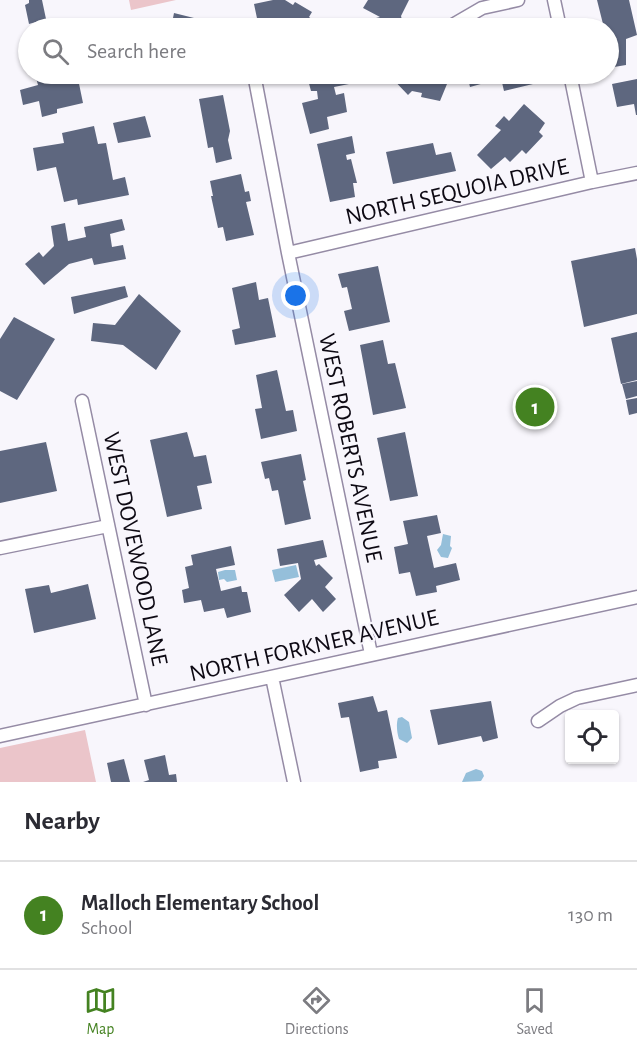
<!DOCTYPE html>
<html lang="en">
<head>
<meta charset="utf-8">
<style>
	:root { --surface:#fff; --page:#f7f7f7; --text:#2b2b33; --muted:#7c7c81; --line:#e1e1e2; --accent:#448221 }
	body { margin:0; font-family:"Alegreya Sans",sans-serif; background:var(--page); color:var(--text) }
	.controls { position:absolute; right:18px; bottom:18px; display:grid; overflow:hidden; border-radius:6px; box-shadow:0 2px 4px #0004 }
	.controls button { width:54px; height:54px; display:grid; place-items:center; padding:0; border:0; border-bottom:2px solid var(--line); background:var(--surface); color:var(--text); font:30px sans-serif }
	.you { position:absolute; left:296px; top:296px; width:21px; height:21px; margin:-15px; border:4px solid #fff; border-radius:50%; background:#1a73e8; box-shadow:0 0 0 9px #1a73e833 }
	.badge { display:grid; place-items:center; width:39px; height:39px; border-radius:50%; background:var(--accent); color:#fff; font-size:20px; font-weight:700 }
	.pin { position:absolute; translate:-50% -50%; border:3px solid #fff; box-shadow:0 2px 6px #0006 }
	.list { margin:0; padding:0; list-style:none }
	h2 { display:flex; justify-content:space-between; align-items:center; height:78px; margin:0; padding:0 24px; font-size:26px }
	h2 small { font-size:20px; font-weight:400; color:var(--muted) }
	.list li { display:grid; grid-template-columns:39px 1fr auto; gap:18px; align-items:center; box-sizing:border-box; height:108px; padding:0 24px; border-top:2px solid var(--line) }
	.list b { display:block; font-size:22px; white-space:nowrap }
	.list p { margin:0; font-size:20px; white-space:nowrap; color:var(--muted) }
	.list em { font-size:20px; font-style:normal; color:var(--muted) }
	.icon { flex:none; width:33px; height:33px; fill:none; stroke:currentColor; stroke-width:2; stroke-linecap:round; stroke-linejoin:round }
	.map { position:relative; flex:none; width:637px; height:782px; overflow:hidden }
	.search { position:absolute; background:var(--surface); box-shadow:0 2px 4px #0004; left:18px; right:18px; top:18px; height:66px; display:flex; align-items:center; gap:15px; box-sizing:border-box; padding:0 21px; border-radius:33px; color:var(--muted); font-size:22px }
	.sheet { height:186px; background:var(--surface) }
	nav { display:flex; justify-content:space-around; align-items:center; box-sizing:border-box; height:84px; border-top:2px solid var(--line); background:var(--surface); font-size:16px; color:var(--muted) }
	nav a { display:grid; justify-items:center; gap:3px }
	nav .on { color:var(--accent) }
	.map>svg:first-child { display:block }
	.green { fill:#ebc5ca }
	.water { fill:#95bfda }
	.building { fill:#5e677f }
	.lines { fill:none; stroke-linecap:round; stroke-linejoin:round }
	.street-casing { stroke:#958ba5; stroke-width:15 }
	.street { stroke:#fff; stroke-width:12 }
	.labels { text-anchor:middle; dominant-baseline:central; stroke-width:4.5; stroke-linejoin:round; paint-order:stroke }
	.street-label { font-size:24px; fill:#0d0913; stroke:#f8f6fc }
</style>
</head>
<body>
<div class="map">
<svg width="637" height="782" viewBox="0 0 637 782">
	<rect width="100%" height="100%" fill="#f8f6fc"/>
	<path class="green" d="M129,0H176L131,10Z
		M85,730L96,782H0V748Z"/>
	<path class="water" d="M443,534L451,536L450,546L452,548L448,558L441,557L437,550L441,545Z
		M296,565L299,577L275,582L272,570Z
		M225,570H235L237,580L227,582L224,579L219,580L218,572Z
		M402,717L409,722L412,738L407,743L399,739C397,733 396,724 398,718Z
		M476,769L482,771L484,776L481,781L462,782L466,773Z"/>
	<path class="building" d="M29,0H42L46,19L29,24L25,5L29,3Z
		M273,0H285L293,5L295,2L312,12L309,17L321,26L319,28H285L271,20L258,23L254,4Z
		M368,0H409L401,16L404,28H365L364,21L380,17L363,8Z
		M597,0H629L637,35L626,39V65L608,68V28H604Z
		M174,13L218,24L217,28H171Z
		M35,74H77L83,103L57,109V113L42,117L39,101L23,105L20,90L38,85Z
		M318,74H347L349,84L334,87L336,95L344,93L347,112L327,117L329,129L310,134L302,103L318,99L317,91H311L307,76Z
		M388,74H421L423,77L447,84L440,101L421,97L422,93L412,91L408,95Z
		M467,74H486L488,82L470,87Z
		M500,74H530L533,84L504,91Z
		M637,79V115H636L634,104L617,107L612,84Z
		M223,95L230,131L228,140L232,159L216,163L213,147L208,148L199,99Z
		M524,104L545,123L539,132L543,136L526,154L522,150L510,162L505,157L491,169L477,155L501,130L495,126L504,116L509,121Z
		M145,116L151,137L118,143L113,123Z
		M94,126L98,144L106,143L113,180L125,177L129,195L78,205L77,199L64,202L56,167L37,171L33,148L64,143L62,133Z
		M352,136L355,153L346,155L347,160L351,159L357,183H353L355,197L330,202L317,144Z
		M433,143L436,155L451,152L456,171L393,184L386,152Z
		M241,174L245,192L249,191L251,201L246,202L254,235L226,241L223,227L218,228L211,196H213L210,181Z
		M122,219L125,230L110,234L112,247L123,245L126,259L94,265L92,258L69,264L44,285L25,264L39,252L43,257L54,246L51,226L65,223L68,241L86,237L84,227Z
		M635,248L637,259V314L584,327L571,261Z
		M378,266L390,322L349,331L344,311L352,309L347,287L342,288L338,274Z
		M256,282L259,300L268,298L276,337L235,345L232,330L240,328L232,288Z
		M125,286L128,297L74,314L71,297Z
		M139,294L181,331L156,370L123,345L91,341L93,323L115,325Z
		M14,317L55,339L17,400L0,391V339Z
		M637,332V380L621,384L611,338Z
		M383,340L388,364L395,363L406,408L373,415L360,345Z
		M277,370L286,411L293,410L297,431L261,439L255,409L262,408L256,375Z
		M637,381V396L626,399L622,384Z
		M637,398V413L629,415L626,400Z
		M187,432L194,457L206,455L212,483L197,486L202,509L167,517L150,440Z
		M405,432L418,496L390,501L377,438Z
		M46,442L57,491L0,503V451Z
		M301,454L306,480L303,481L311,519L285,525L278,490L272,491L269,478L265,479L261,462Z
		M437,515L441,533L427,536L434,568L456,563L460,580L436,586L437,592L416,596L410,572L399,574L394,547L408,544L403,521Z
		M323,540L327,557L314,560L316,566L319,564L333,578L325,587L336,599L323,612L312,599L299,612L284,595L301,579L298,563L280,566L277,549Z
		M231,546L235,565L216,569L221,591L241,586L242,592H247L251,612L227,618L224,608L204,612L201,600L184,603L182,590L189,588L185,567L193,565L191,555Z
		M88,584L96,619L34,633L25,589L49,585L51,593Z
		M373,696L378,712L387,710L397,758L378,761L379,768L360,772L349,717L341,718L338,703Z
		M491,701L498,738L483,742L481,736L438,745L430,710Z
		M165,755L169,775L176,774L177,782H143L149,780L144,760Z
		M124,759L130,782H111L107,763Z"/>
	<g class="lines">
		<defs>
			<path id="street" d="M554,0L560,28
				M451,26L482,8L518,0
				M254,74L288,253L371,654
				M570,74L592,182
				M288,253L592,182L637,173
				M82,401L146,705
				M0,548L108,526
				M272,677L294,782
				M538,721L560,706L577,698L637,685
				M0,736L637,597"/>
		</defs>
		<use href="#street" class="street-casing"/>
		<use href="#street" class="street"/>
	</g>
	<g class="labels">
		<g class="street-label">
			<text transform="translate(457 192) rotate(-13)">NORTH SEQUOIA DRIVE</text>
			<text transform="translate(350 448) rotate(78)">WEST ROBERTS AVENUE</text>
			<text transform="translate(135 549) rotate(78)">WEST DOVEWOOD LANE</text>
			<text transform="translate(314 646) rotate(-13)">NORTH FORKNER AVENUE</text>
		</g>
	</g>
</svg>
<div class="controls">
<button><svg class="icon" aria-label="locate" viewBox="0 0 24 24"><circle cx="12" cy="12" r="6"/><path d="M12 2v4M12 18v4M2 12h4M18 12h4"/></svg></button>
</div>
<div class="you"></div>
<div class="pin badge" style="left:535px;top:407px">1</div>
<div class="search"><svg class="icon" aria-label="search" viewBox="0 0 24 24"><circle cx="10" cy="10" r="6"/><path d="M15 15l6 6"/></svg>Search here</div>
</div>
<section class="sheet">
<h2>Nearby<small></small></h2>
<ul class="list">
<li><span class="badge">1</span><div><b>Malloch Elementary School</b><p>School</p></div><em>130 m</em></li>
</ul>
</section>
<nav>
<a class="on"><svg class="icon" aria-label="map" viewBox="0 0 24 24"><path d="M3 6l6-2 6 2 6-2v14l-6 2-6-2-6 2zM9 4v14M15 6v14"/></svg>Map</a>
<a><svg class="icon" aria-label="directions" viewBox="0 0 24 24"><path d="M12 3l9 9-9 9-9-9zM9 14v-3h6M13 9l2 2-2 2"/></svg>Directions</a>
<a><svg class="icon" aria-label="saved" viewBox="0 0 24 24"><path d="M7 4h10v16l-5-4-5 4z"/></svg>Saved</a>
</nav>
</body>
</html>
